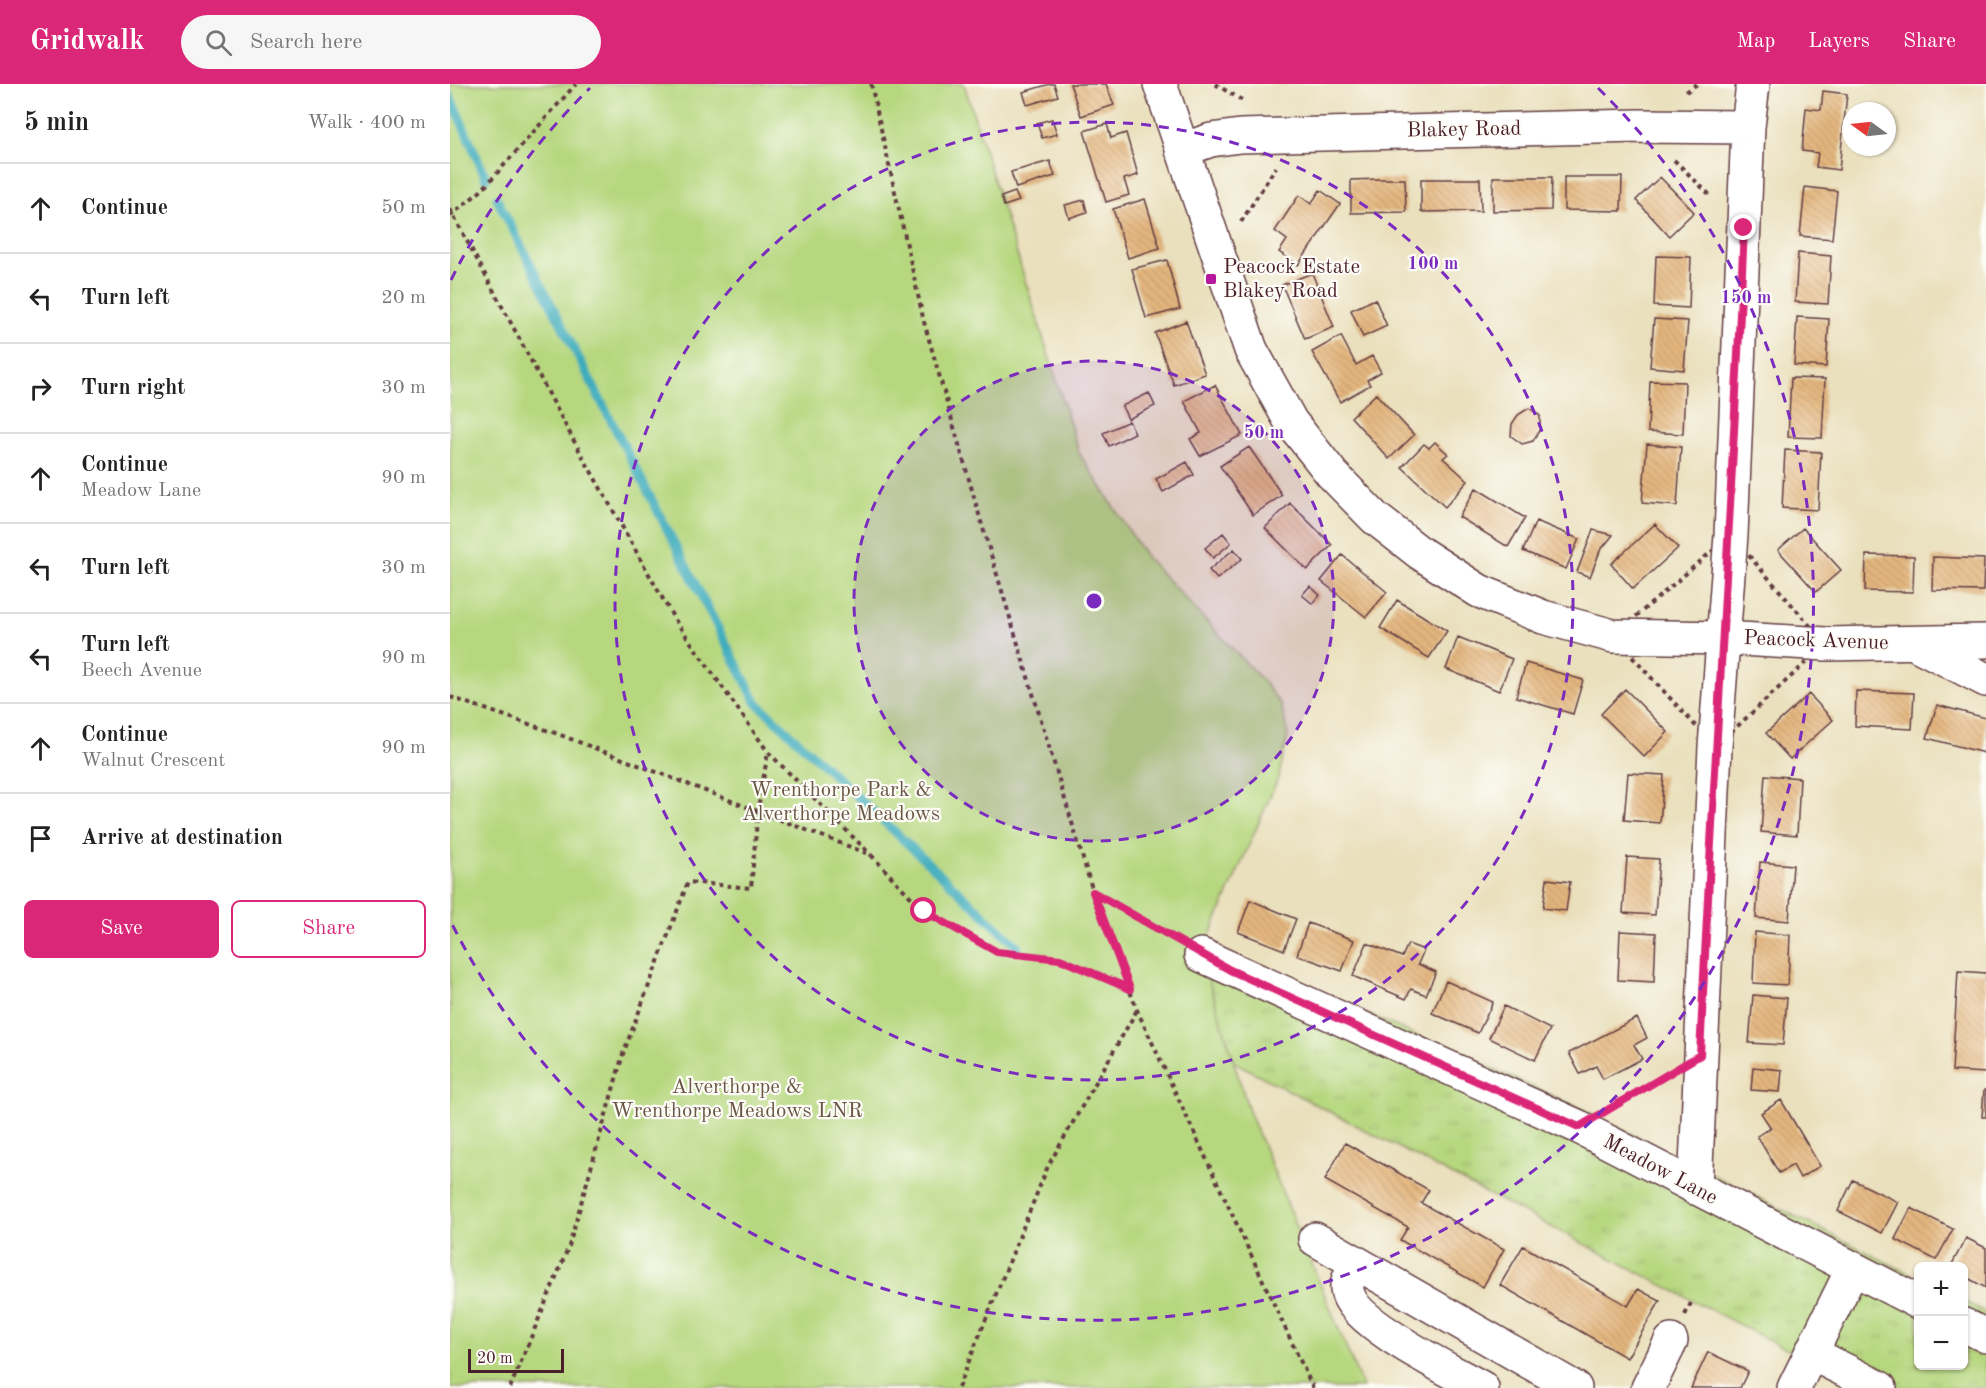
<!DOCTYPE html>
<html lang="en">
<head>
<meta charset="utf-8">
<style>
	:root { --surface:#fff; --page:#f6f6f6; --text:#222; --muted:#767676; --line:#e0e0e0; --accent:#db2777 }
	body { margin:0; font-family:"Old Standard TT",serif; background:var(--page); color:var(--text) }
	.controls { position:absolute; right:18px; bottom:18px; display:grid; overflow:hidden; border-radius:9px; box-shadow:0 2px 4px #0004 }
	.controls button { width:54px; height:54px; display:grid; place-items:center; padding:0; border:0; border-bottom:2px solid var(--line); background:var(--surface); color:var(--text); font:30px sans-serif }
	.compass { position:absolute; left:1392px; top:18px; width:54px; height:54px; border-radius:50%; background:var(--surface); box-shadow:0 2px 4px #0004; rotate:285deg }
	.scale { position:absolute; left:18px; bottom:15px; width:96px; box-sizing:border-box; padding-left:6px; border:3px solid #4a1f2b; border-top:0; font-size:16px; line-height:21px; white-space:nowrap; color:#4a1f2b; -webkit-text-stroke:4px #fdfcf7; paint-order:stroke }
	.stop { position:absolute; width:18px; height:18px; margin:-14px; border:4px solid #db2777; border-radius:50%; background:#fff }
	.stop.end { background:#db2777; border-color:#fff; box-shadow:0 2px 6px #0008 }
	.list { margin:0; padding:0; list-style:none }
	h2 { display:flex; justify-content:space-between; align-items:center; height:78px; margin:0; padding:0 24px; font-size:26px }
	h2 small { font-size:20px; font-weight:400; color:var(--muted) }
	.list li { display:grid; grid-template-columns:39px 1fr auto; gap:18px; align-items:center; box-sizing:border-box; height:90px; padding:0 24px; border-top:2px solid var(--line) }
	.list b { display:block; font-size:22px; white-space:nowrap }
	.list p { margin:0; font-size:20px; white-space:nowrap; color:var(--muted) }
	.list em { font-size:20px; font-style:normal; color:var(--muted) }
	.actions { display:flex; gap:12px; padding:18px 24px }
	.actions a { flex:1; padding:14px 0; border:2px solid var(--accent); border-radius:9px; text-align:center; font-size:21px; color:var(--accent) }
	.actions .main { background:var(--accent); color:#fff }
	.icon { flex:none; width:33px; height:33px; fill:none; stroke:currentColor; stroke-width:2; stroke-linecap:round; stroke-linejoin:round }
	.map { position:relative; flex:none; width:1536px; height:1304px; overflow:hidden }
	header { display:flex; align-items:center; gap:36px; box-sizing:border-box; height:84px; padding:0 30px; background:var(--accent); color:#fff }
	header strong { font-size:28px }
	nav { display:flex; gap:33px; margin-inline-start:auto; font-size:21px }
	.search { width:420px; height:54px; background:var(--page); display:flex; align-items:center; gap:15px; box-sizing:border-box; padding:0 21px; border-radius:33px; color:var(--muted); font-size:22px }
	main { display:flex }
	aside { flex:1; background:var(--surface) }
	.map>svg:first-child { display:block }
	.grass { fill:url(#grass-tufts); stroke:#807b54; stroke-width:1.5 }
	.park { fill:#b6d77e; stroke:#807b54; stroke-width:1.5 }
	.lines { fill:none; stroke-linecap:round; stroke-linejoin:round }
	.stream { stroke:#3eacbc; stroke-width:9 }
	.building { fill:url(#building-back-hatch) }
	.minor-casing { stroke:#623c41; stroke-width:36 }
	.path { stroke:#623c41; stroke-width:4; stroke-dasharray:4.5 4.5; stroke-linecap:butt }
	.minor { stroke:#fff; stroke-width:33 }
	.route { stroke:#db2777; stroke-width:8 }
	.ring { fill:none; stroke:#7b2cbf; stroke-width:3; stroke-dasharray:10 8 }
	.poi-dot { fill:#b5179e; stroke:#fdfcf7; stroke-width:2 }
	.labels { text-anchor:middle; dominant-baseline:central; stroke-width:4.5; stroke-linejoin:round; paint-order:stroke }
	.street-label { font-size:21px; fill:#4a1f2b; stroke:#fdfcf7 }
	.poi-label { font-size:21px; fill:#4a1f2b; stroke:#fdfcf7; text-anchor:start }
	.park-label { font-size:21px; fill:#6a5644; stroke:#fdfcf7 }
	.centre { fill:#7b2cbf; stroke:#fdfcf7; stroke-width:3 }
	.ring-label { font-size:18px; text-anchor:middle; font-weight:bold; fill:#7b2cbf; stroke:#fdfcf7; stroke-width:4.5; stroke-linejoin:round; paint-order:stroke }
</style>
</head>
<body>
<header>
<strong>Gridwalk</strong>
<div class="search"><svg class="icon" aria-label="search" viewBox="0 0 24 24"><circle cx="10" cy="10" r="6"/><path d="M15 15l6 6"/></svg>Search here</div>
<nav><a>Map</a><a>Layers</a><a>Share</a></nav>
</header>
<main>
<aside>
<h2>5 min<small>Walk · 400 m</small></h2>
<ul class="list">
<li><svg class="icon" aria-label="ahead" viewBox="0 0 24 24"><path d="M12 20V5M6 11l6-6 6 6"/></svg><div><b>Continue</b></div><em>50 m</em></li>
<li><svg class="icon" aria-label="left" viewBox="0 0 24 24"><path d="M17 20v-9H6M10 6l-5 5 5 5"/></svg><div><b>Turn left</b></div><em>20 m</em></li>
<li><svg class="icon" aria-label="right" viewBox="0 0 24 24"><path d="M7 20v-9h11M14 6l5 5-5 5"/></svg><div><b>Turn right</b></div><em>30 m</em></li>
<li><svg class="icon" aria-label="ahead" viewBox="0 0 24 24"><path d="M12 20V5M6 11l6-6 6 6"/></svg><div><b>Continue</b><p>Meadow Lane</p></div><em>90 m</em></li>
<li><svg class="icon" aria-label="left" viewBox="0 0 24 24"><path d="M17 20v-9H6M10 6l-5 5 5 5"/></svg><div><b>Turn left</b></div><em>30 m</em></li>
<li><svg class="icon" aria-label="left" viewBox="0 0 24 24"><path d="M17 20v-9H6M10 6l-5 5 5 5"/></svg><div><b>Turn left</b><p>Beech Avenue</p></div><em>90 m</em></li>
<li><svg class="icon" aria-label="ahead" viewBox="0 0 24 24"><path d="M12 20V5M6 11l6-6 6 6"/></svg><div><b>Continue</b><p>Walnut Crescent</p></div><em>90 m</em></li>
<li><svg class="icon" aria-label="arrive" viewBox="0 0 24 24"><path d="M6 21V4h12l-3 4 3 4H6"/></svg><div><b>Arrive at destination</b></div></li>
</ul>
<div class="actions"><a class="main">Save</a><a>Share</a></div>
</aside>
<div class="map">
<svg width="1536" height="1304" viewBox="0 0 1536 1304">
	<defs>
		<pattern id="grass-tufts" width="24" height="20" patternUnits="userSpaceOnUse" patternTransform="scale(1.5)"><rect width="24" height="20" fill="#b6d77e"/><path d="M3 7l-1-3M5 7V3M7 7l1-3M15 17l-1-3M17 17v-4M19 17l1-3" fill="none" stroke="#9eb86d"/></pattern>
		<pattern id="building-back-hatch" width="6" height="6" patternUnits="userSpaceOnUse" patternTransform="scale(1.5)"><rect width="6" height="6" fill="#e4b67e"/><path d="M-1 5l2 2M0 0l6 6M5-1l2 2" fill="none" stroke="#c59c6d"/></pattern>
	</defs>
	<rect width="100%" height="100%" fill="#fdfcf7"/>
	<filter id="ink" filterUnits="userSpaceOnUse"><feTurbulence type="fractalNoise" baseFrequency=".0167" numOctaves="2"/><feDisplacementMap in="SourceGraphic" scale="12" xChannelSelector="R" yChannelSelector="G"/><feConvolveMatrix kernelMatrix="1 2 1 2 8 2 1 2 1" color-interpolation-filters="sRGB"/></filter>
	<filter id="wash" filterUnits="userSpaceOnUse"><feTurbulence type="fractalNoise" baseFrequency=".008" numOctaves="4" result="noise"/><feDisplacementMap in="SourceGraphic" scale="24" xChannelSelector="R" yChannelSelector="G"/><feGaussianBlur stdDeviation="1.35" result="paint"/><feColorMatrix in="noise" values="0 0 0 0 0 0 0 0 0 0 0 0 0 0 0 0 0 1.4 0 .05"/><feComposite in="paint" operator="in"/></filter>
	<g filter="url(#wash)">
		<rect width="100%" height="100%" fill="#eae0bd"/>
		<path class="grass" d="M751,871L845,898L1126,1022L1468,1194V1282H1514V1217L1536,1229V1304H1411L784,978Z"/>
		<path class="park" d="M0,0H514L629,369L696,473L812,596L831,621L838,651L829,692L751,872L799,1027L913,1304H0Z"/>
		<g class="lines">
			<path class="stream" d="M0,12L36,94
				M47,115L306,618L568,863"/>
		</g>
		<g id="blocks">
			<path class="building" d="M600,0H604L608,12L577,21L573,8Z
				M620,0H656L664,21L631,32Z
				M1373,7L1397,10L1389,86L1366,83L1368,69L1352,67L1356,24L1371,26Z
				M602,35L607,50L592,54L587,39Z
				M657,40L661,54L676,49L688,91L674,95L679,111L656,118L634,47Z
				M600,77L605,92L566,104L561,88Z
				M1043,93H1102L1101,126L1043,127Z
				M1114,93H1172L1171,127L1114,126Z
				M1210,93L1244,128L1219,152L1186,116Z
				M929,95H955L956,128L901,129V96Z
				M971,95H1030L1031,127L971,128Z
				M1355,103L1387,107L1382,155L1350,152Z
				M870,106L890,120L848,181L829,168L837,156L825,147L849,111L861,120Z
				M565,108L569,117L554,122L551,113Z
				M695,115L710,164L678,174L663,125Z
				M634,116L637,128L619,134L615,121Z
				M1348,169L1381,172L1378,220L1345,218Z
				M1206,172L1241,173L1239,224L1204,222Z
				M717,176L730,225L696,234L682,185Z
				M862,189L884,243L855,255L832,201Z
				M925,215L937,242L913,253L901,226Z
				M1347,233L1379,235L1376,283L1344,281Z
				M1204,235L1238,237L1234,286L1200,283Z
				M736,237L755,290L724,301L705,249Z
				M891,252L906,281L922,272L931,288L917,296L920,301L890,318L862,268Z
				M1341,294L1375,295L1372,354L1338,353Z
				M1200,297L1235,298L1233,350L1198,348Z
				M765,301L792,351L750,372L740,355L751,349L734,317Z
				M699,309L705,322L678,335L672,322Z
				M926,310L964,351L939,375L901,333Z
				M1079,324L1090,332V345L1083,357L1072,360L1061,352L1062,340L1068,331Z
				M679,337L685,349L659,362L653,349Z
				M985,358L998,370L993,374L1018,397L995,423L952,383L974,360L979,364Z
				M1197,360L1231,363L1227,422L1192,419Z
				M799,363L832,411L803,431L770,382Z
				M1335,366L1371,368L1368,426L1332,424Z
				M737,378L744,391L713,408L706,395Z
				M1026,404L1075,434L1058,463L1009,433Z
				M840,419L882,461L857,486L815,444Z
				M1086,437L1129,455L1116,485L1073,467Z
				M1205,440L1228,464L1183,505L1161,480Z
				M1353,444L1391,486L1366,508L1328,466Z
				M1143,446L1163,451L1150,467L1140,493L1127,488Z
				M773,449L781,459L763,474L755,464Z
				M784,465L792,475L767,495L759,486Z
				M892,471L937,508L916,533L871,497Z
				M1416,471L1464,472L1463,508L1415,507Z
				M1483,473L1534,475L1533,507L1482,506Z
				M860,502L870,511L863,520L852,511Z
				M947,516L997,547L979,574L930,544Z
				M1008,553L1062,575L1049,607L996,585Z
				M1076,579L1133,596L1123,630L1066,613Z
				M1175,605L1218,648L1194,673L1151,630Z
				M1406,607L1464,609L1462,645L1405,642Z
				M1359,610L1383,636L1340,675L1316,649Z
				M1487,621L1536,634L1534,669L1477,654Z
				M1178,689L1214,691L1210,739L1174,736Z
				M1315,691L1350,694L1347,751L1311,748Z
				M1177,773L1209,775L1205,831L1173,829Z
				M1310,778L1343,781L1339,837L1306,834Z
				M1097,795L1120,798L1116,827L1093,824Z
				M800,816L846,835L834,866L788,848Z
				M858,839L904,856L892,887L847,871Z
				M1170,847L1206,849L1204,898L1168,896Z
				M1305,848L1340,851L1338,901L1303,899Z
				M917,859L952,873L958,860L974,866L968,880L986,888L976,911L961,905L956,915L903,892Z
				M1508,887L1536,889V989L1502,987Z
				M996,897L1043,918L1028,949L982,929Z
				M1303,911L1337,914L1333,961L1299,959Z
				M1054,922L1100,945L1085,976L1039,954Z
				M1187,934L1197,954L1184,961L1192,975L1153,995L1146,982L1130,990L1119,969Z
				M1303,983L1332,986L1330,1008L1301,1006Z
				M1534,1006H1536V1033H1532Z
				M1331,1016L1370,1082L1350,1094L1343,1081L1329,1089L1307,1052L1321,1044L1311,1029Z
				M895,1059L979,1106L971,1119L1054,1165L1033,1203L950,1156L958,1143L875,1096Z
				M1403,1096L1448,1118L1432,1149L1388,1127Z
				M1461,1124L1503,1145L1486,1176L1445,1155Z
				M1516,1154L1536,1164V1204L1514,1192V1182H1501Z
				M1073,1162L1178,1222L1188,1205L1210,1217L1177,1274L1050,1201Z
				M1258,1268L1298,1287L1290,1304H1241Z"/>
		</g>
	</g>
	<g filter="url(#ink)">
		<use href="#blocks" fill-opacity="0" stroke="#623c41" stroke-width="1.5"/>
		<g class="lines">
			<defs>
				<path id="minor" d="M710,0L801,266L841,338L882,390L925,434L970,469L1029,507L1093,533L1163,552L1273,554L1376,560L1536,557
					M732,66L761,56L790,52L1189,42L1298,43
					M1466,560L1536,596
					M751,871L1129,1043L1468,1218
					M1245,1104L1265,663L1281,451L1298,43L1303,0
					M865,1155L1125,1304
					M908,1180C903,1187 896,1196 897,1205C899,1238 1004,1288 1032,1304
					M1514,1241L1536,1252
					M1361,1269L1430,1304
					M1198,1304L1221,1257
					M1344,1304L1402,1186"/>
			</defs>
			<use href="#minor" class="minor-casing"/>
			<path class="path" d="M421,0L474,238L532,441L643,808L687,926L863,1304
				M765,0L795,18
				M1236,8L1247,0
				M1224,76L1262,113
				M0,125L124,357L223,533L318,668
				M0,132L32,106L126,0
				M791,138L826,83
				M1281,451L1376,560L1265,663L1163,552Z
				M0,613L108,650L421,771L474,827L547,868L610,875L679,905
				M644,809L723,855
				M1163,1023L1219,990
				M1235,1231L1243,1215
				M60,1304L119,1162L173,970L238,798L301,804L308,725L318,668L421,771
				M508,1304L598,1082L687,926"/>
			<use href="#minor" class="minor"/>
		</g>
	</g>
	<g class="lines" filter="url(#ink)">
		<path class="route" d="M474,827L547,868L610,875L680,905L643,808L780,886L1129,1043L1250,971C1263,695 1282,420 1294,144"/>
	</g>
	<circle cx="644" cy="517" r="240" fill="#7b2cbf" fill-opacity=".12"/>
	<g class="ring">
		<circle cx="644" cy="517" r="240"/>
		<circle cx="644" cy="517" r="479"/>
		<path d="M1 196A719 719 0 0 1 140 4M1148 4A719 719 0 1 1 1 838"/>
	</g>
	<rect class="poi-dot" x="755" y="189" width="12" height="12" rx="3"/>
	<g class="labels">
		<g class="street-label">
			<text transform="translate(1014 46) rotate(-1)">Blakey Road</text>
			<text transform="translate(1366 557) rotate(2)">Peacock Avenue</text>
			<text transform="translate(1210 1086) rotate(28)">Meadow Lane</text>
		</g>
		<g class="poi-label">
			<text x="773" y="183">Peacock Estate<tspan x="773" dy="24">Blakey Road</tspan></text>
		</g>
		<g class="park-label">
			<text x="391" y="706">Wrenthorpe Park &amp;<tspan x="391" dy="24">Alverthorpe Meadows</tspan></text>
			<text x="287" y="1003">Alverthorpe &amp;<tspan x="287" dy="24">Wrenthorpe Meadows LNR</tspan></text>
		</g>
	</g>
	<circle cx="644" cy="517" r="9" class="centre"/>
	<g class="ring-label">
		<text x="983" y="185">100 m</text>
		<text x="1296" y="219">150 m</text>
		<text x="814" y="354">50 m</text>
	</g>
</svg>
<div class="controls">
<button>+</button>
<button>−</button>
</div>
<svg class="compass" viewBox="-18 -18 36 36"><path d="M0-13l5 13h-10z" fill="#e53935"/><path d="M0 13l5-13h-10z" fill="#767676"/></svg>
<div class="scale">20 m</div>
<div class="stop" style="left:474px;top:827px"></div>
<div class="stop end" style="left:1294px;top:144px"></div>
</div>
</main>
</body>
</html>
